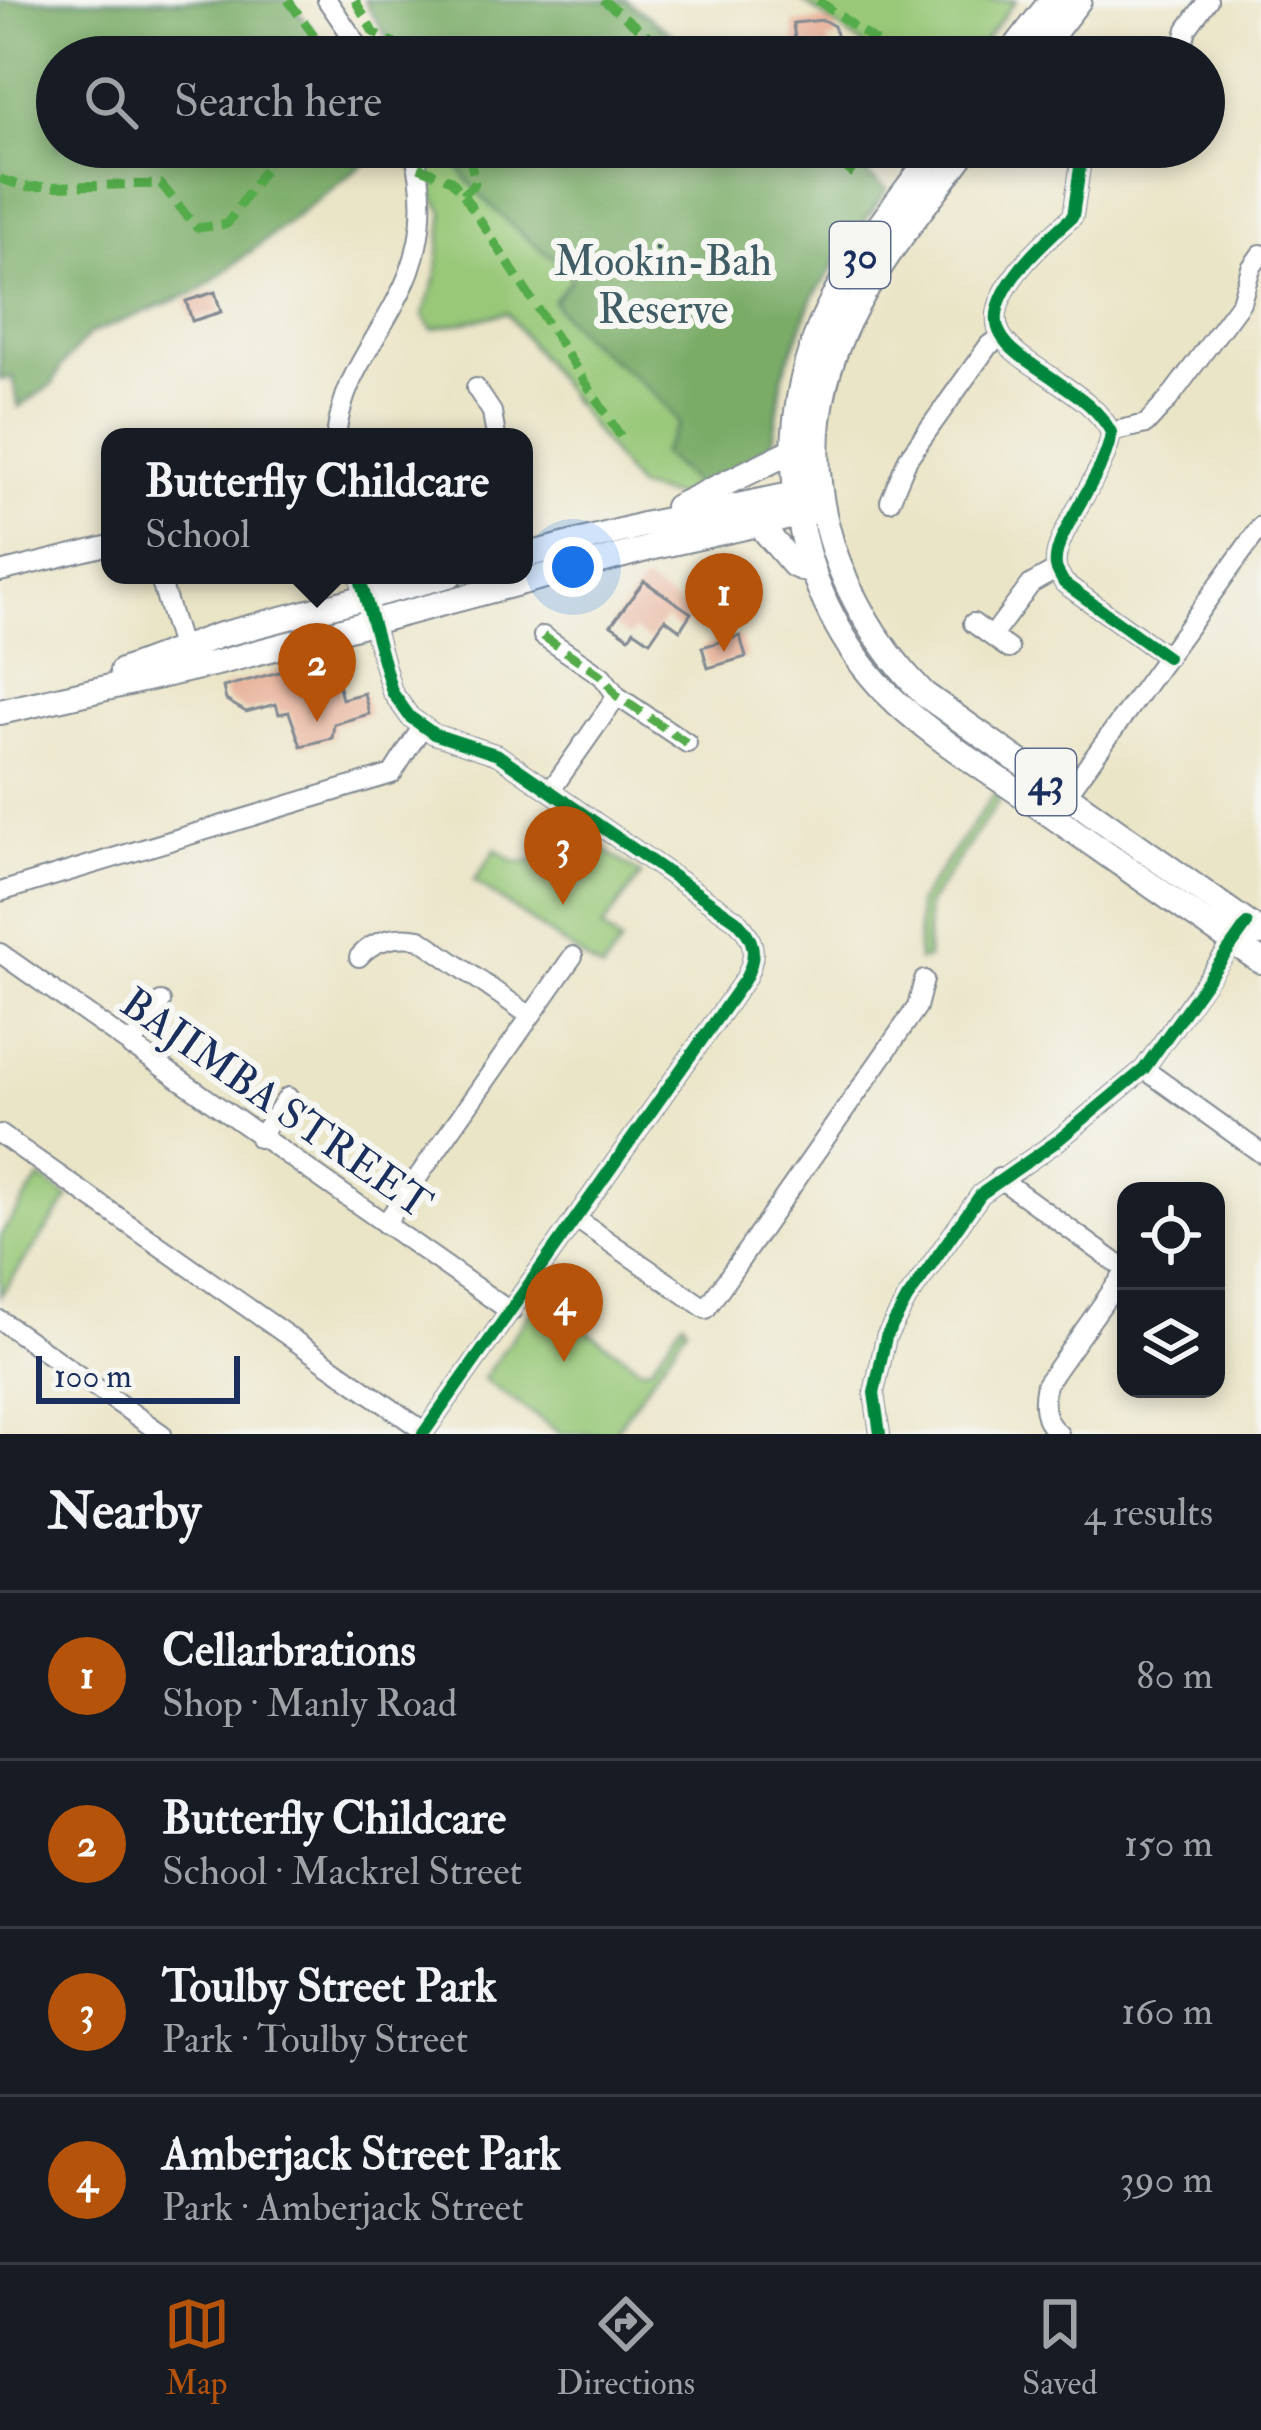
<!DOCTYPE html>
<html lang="en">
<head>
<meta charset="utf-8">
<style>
	:root { --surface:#171b24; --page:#242831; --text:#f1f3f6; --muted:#9ea1a6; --line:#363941; --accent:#b45309 }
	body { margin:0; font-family:"IM FELL Double Pica",serif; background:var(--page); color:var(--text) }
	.controls { position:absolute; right:36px; bottom:36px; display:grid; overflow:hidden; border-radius:24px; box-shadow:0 6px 18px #0003 }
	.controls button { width:108px; height:108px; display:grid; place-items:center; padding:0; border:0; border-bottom:3px solid var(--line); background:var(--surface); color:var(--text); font:60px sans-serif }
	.scale { position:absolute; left:36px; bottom:30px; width:204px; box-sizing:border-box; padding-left:12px; border:6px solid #1b2f5e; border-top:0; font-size:33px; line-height:42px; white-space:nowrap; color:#1b2f5e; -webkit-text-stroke:9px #f6f6f2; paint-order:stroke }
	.you { position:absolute; left:573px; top:567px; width:42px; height:42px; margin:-30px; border:9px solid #fff; border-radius:50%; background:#1a73e8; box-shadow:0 0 0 18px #1a73e833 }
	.badge { display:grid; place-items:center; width:78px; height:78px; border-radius:50%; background:var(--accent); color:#fff; font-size:39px; font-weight:700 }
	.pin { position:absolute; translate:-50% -99px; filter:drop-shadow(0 3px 6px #0008) }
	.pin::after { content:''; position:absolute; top:63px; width:42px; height:36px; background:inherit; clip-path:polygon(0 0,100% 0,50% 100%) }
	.popup { position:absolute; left:101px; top:428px; width:432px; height:156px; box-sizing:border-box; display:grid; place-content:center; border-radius:24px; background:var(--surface); filter:drop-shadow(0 3px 9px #0005); font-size:39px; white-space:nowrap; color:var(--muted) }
	.popup b { font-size:45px; color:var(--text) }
	.popup::after { content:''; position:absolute; left:50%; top:100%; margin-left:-24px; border:24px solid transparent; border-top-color:var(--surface) }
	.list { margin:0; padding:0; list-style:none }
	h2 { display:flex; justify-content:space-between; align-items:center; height:156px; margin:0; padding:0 48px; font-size:51px }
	h2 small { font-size:39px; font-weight:400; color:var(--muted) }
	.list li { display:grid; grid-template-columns:78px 1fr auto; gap:36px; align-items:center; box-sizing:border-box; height:168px; padding:0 48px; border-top:3px solid var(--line) }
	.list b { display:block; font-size:45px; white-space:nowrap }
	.list p { margin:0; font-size:39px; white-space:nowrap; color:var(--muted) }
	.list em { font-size:39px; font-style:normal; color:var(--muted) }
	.icon { flex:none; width:66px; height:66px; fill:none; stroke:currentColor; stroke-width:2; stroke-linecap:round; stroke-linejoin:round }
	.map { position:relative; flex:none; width:1261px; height:1434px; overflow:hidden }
	.search { position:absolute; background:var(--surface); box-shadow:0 6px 18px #0003; left:36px; right:36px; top:36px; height:132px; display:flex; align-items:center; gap:30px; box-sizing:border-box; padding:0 42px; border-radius:66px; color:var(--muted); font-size:45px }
	.sheet { height:828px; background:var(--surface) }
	nav { display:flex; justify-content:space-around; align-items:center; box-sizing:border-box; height:168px; border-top:3px solid var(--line); background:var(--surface); font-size:33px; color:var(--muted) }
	nav a { display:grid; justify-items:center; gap:6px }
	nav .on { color:var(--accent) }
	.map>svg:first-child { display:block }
	.green { fill:#98c878; stroke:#5a7c6b; stroke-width:3 }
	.forest { fill:#7aac68; stroke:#4a6e63; stroke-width:3 }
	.building { fill:#e9b49c }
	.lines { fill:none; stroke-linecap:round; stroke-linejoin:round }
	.minor-casing { stroke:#838a92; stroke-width:22 }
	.major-casing { stroke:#838a92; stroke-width:28 }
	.minor { stroke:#fff; stroke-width:18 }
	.major { stroke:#fff; stroke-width:24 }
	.quiet { stroke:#52ab49; stroke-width:9; stroke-dasharray:18 9; stroke-linecap:butt }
	.cycleway-casing { stroke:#f6f6f2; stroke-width:20 }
	.cycleway { stroke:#00873e; stroke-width:12 }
	.labels { text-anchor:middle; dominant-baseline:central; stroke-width:12; stroke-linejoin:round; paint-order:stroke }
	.shield { fill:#f6f6f2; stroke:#5d6b8a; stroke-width:3 }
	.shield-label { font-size:39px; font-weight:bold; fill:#1b2f5e }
	.park-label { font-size:42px; fill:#405d66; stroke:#f6f6f2 }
	.street-label { font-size:42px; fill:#1b2f5e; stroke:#f6f6f2 }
</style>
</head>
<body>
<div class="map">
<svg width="1261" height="1434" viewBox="0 0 1261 1434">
	<rect width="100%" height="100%" fill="#f6f6f2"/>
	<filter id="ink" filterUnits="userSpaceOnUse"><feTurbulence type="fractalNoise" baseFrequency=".00833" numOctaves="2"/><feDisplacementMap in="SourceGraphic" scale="24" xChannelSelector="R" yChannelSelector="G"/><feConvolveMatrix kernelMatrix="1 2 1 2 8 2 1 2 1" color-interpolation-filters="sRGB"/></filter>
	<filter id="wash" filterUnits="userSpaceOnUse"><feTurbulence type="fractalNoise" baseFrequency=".004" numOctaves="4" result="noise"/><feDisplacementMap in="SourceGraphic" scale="48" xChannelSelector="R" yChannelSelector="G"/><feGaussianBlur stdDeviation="2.7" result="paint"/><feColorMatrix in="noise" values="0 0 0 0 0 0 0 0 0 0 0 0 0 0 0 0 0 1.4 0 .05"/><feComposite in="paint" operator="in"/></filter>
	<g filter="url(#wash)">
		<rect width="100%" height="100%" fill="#ebe5c7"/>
		<path class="green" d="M801,0H1016L972,57H879Z
			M397,147H829L887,189L813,297L783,374L773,443L680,498L637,488L507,313L432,329L423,315L436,277L444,212Z
			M995,793L1001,798L927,905V959L918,960V902Z
			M564,822L641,875L602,928L621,943L602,971L474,881L496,849L515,862H531L539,851L549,850L565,828Z
			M40,1178L69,1198L0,1296V1236Z
			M540,1298L641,1368L651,1366L683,1320L687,1327L613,1434H561L483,1379Z"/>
		<path class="forest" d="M0,0H288L336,57H57V147L398,149L373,157L201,290L89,334L61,367L53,384L19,407L12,377L0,380Z
			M364,0H625L704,57H398Z
			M447,147H829L887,189L813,297L783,374L773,443L700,489L661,453L679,424C648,373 583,352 553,301L570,281L571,272C530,242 468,194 447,147Z"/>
		<g id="blocks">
			<path class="building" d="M823,20L834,26L837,39L828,40L830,53L797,57L793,23Z
				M215,292L221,312L192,321L186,301Z
				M644,581L691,613L680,630L665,619L650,641L634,630L629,637L611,625Z
				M740,636L746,657L708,668L702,647Z
				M331,658L342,699L364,693L369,714L334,724L332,738L301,746L289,712L279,714L276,704L246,712L226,700L223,687Z"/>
		</g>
	</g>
	<g filter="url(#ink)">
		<use href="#blocks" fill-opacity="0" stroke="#838a92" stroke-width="3"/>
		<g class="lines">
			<defs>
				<path id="minor" d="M327,0L366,57
					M1180,57L1187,29L1208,0
					M1083,147L1073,216C1048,238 979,297 1001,335C1012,355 1040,368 1058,382C1079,396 1099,410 1111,432C1108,473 1051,535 1056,566C1056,570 1062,579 1064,583L1167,657
					M476,388L492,412L496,437
					M1111,432L1146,424L1168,400L1241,302L1251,268L1261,254
					M336,437C343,378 370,351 396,301C423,253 428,200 413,147
					M890,501L908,458L989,345L1002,338
					M0,572L110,545
					M159,575L181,647
					M359,575L392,692L410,717L434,734L498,755L736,920C755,939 758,954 745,979L423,1434
					M973,623L1009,649
					M543,636L602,676L617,696L687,743
					M992,636L1031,584L1056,570
					M551,790L617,696
					M1060,804L1261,526
					M0,892L392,774L422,727
					M0,953L511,1312
					M359,957C374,939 398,935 420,939L529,1015
					M131,1047L161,1002
					M1144,1069L1261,1153
					M0,1134L425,1432
					M259,1138L288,1097
					M999,1178L1126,1270
					M575,1218L706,1309L917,1007L924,980
					M385,1224L573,956
					M0,1320L162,1434
					M880,1434L874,1393L886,1337L907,1299L981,1194L1056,1142L1144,1069L1240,933
					M1059,1434C1042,1421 1042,1403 1046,1384L1126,1271"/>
				<path id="major" d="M1008,57L1052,0
					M1035,57L1079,0
					M938,147C894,208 841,268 815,339C769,461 800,612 896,702C943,745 1000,778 1051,815C1121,864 1190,913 1261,961
					M968,147C927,204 879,259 848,322C784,453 826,595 924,694L1261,933
					M677,507L794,450
					M758,523L794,565L814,573
					M524,556L643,525L806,492
					M122,671L217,636L450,575
					M0,712L221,662L658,546L813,512"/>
			</defs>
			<use href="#minor" class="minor-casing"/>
			<use href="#major" class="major-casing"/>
			<use href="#minor" class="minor"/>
			<use href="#major" class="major"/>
			<path class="quiet" d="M288,0L330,57
				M355,0L373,32L409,51L413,57
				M603,0L675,57
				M818,0L897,57
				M308,147L323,158L330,147
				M818,147L857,176
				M419,167L451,180L463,194L621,437
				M0,179L26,187L161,184L197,228L227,224L271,160L287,147
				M463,194L475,183L468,147
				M543,636L602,676L617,696L687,743"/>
			<defs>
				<path id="cycleway" d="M1083,147L1073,216C1048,238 979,297 1001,335C1012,355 1040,368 1058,382C1079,396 1099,410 1111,432C1108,473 1051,535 1056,566C1056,570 1062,579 1064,583L1167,657
					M359,575L392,692L410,717L434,734L498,755L736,920C755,939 758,954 745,979L423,1434
					M880,1434L874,1393L886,1337L907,1299L981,1194L1056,1142L1144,1069L1247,924"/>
			</defs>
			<use href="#cycleway" class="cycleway-casing"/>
			<use href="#cycleway" class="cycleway"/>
		</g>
	</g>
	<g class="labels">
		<g class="shield">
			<rect x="830" y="222" width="60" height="66" rx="9"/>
			<rect x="1016" y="749" width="60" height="66" rx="9"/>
		</g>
		<g class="shield-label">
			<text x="860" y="255">30</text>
			<text x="1046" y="782">43</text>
		</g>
		<g class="park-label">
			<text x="663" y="262">Mookin-Bah<tspan x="663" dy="48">Reserve</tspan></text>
		</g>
		<g class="street-label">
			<text transform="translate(276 1104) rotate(35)">BAJIMBA STREET</text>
		</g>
	</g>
</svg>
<div class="controls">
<button><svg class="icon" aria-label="locate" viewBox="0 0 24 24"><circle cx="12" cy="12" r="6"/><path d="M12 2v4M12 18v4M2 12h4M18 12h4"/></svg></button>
<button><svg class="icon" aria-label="layers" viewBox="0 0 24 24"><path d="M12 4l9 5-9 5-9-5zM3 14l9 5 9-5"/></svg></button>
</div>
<div class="scale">100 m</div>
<div class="you"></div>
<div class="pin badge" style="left:724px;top:652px">1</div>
<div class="pin badge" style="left:317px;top:722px">2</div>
<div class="popup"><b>Butterfly Childcare</b>School</div>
<div class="pin badge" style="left:563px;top:905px">3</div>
<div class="pin badge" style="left:564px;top:1362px">4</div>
<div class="search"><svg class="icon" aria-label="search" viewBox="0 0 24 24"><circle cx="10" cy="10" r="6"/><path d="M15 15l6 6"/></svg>Search here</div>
</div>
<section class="sheet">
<h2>Nearby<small>4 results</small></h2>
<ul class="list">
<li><span class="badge">1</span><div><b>Cellarbrations</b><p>Shop · Manly Road</p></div><em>80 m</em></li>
<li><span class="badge">2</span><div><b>Butterfly Childcare</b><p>School · Mackrel Street</p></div><em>150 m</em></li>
<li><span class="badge">3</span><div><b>Toulby Street Park</b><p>Park · Toulby Street</p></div><em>160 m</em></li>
<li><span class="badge">4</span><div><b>Amberjack Street Park</b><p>Park · Amberjack Street</p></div><em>390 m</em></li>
</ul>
</section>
<nav>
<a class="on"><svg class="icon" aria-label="map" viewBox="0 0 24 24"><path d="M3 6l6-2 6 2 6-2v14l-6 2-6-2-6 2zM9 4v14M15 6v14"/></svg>Map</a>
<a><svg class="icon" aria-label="directions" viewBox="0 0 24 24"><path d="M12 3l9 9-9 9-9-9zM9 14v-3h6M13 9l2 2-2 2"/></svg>Directions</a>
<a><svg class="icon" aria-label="saved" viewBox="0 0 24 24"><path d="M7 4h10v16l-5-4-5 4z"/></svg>Saved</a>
</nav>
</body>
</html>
